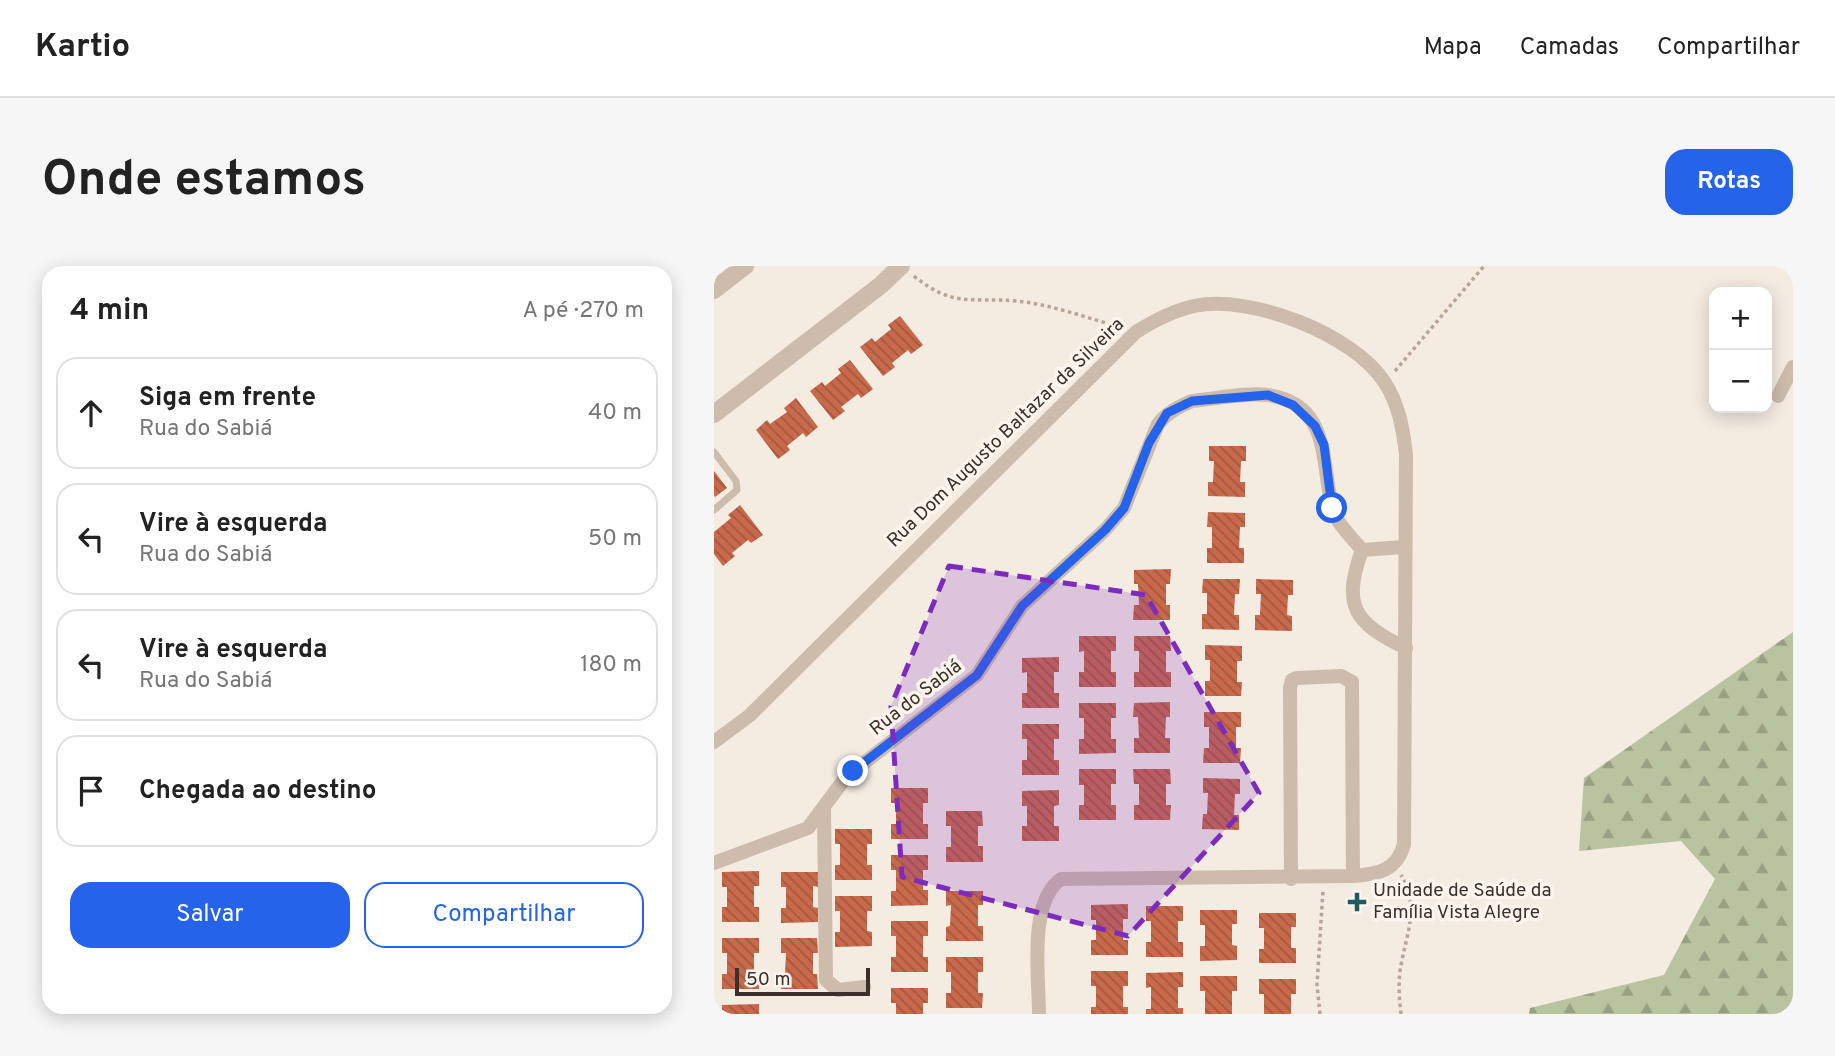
<!DOCTYPE html>
<html lang="pt">
<head>
<meta charset="utf-8">
<style>
	:root { --surface:#fff; --page:#f6f6f6; --text:#222; --muted:#767676; --line:#e0e0e0; --accent:#2563eb }
	body { margin:0; font-family:Overpass,sans-serif; background:var(--page); color:var(--text) }
	.controls { position:absolute; right:21px; top:21px; display:grid; overflow:hidden; border-radius:14px; box-shadow:0 4px 18px #0003 }
	.controls button { width:63px; height:63px; display:grid; place-items:center; padding:0; border:0; border-bottom:2px solid var(--line); background:var(--surface); color:var(--text); font:35px sans-serif }
	.scale { position:absolute; left:21px; bottom:18px; width:135px; box-sizing:border-box; padding-left:7px; border:4px solid #3b302b; border-top:0; font-size:19px; line-height:24px; white-space:nowrap; color:#3b302b; -webkit-text-stroke:5px #fbf5ee; paint-order:stroke }
	.stop { position:absolute; width:21px; height:21px; margin:-16px; border:5px solid #2563eb; border-radius:50%; background:#fff }
	.stop.end { background:#2563eb; border-color:#fff; box-shadow:0 2px 7px #0008 }
	.list { margin:0; padding:0; list-style:none }
	h2 { display:flex; justify-content:space-between; align-items:center; height:91px; margin:0; padding:0 28px; font-size:30px }
	h2 small { font-size:23px; font-weight:400; color:var(--muted) }
	.list li { display:grid; grid-template-columns:46px 1fr auto; gap:21px; align-items:center; box-sizing:border-box; height:112px; margin:0 14px 14px; padding:0 14px; border:2px solid var(--line); border-radius:21px }
	.list b { display:block; font-size:26px; white-space:nowrap }
	.list p { margin:0; font-size:23px; white-space:nowrap; color:var(--muted) }
	.list em { font-size:23px; font-style:normal; color:var(--muted) }
	.actions { display:flex; gap:14px; padding:21px 28px }
	.actions a { flex:1; padding:16px 0; border:2px solid var(--accent); border-radius:21px; text-align:center; font-size:24px; color:var(--accent) }
	.actions .main { background:var(--accent); color:#fff }
	.icon { flex:none; width:38px; height:38px; fill:none; stroke:currentColor; stroke-width:2; stroke-linecap:round; stroke-linejoin:round }
	.map { position:relative; flex:none; width:1079px; height:748px; overflow:hidden; border-radius:21px }
	header { display:flex; align-items:center; gap:42px; box-sizing:border-box; height:98px; padding:0 35px; background:var(--surface); border-bottom:2px solid var(--line) }
	header strong { font-size:33px }
	nav { display:flex; gap:38px; margin-inline-start:auto; font-size:24px }
	.intro { display:flex; align-items:center; justify-content:space-between; box-sizing:border-box; height:168px; padding:0 42px }
	h1 { margin:0; font-size:49px }
	.button { padding:18px 32px; border-radius:21px; background:var(--accent); color:#fff; font-size:24px; font-weight:700 }
	main { display:flex; gap:42px; padding:0 42px }
	aside { flex:1; background:var(--surface); border-radius:21px; box-shadow:0 4px 18px #0003 }
	.map>svg:first-child { display:block }
	.forest { fill:url(#forest-firs) }
	.building { fill:url(#building-back-hatch) }
	.lines { fill:none; stroke-linecap:round; stroke-linejoin:round }
	.path { stroke:#b9a596; stroke-width:3.5; stroke-dasharray:3.5 3.5; stroke-linecap:butt }
	.service { stroke:#cdbbac; stroke-width:7 }
	.minor { stroke:#cdbbac; stroke-width:14 }
	.tertiary { stroke:#cdbbac; stroke-width:18 }
	.route { stroke:#2563eb; stroke-width:9 }
	.marked { fill:#7b2cbf; fill-opacity:0.2; stroke:#7b2cbf; stroke-width:5; stroke-dasharray:14 9; stroke-linejoin:round }
	.poi-dot { fill:#1f5a5e; stroke:#fbf5ee; stroke-width:2.5 }
	.labels { text-anchor:middle; dominant-baseline:central; stroke-width:7; stroke-linejoin:round; paint-order:stroke }
	.street-label { font-size:19px; fill:#3b302b; stroke:#fbf5ee }
	.poi-label { font-size:19px; fill:#3b302b; stroke:#fbf5ee; text-anchor:start }
</style>
</head>
<body>
<header>
<strong>Kartio</strong>
<nav><a>Mapa</a><a>Camadas</a><a>Compartilhar</a></nav>
</header>
<div class="intro"><h1>Onde estamos</h1><a class="button">Rotas</a></div>
<main>
<aside>
<h2>4 min<small>A pé · 270 m</small></h2>
<ul class="list">
<li><svg class="icon" aria-label="ahead" viewBox="0 0 24 24"><path d="M12 20V5M6 11l6-6 6 6"/></svg><div><b>Siga em frente</b><p>Rua do Sabiá</p></div><em>40 m</em></li>
<li><svg class="icon" aria-label="left" viewBox="0 0 24 24"><path d="M17 20v-9H6M10 6l-5 5 5 5"/></svg><div><b>Vire à esquerda</b><p>Rua do Sabiá</p></div><em>50 m</em></li>
<li><svg class="icon" aria-label="left" viewBox="0 0 24 24"><path d="M17 20v-9H6M10 6l-5 5 5 5"/></svg><div><b>Vire à esquerda</b><p>Rua do Sabiá</p></div><em>180 m</em></li>
<li><svg class="icon" aria-label="arrive" viewBox="0 0 24 24"><path d="M6 21V4h12l-3 4 3 4H6"/></svg><div><b>Chegada ao destino</b></div></li>
</ul>
<div class="actions"><a class="main">Salvar</a><a>Compartilhar</a></div>
</aside>
<div class="map">
<svg width="1079" height="748" viewBox="0 0 1079 748">
	<defs>
		<pattern id="forest-firs" width="22" height="20" patternUnits="userSpaceOnUse" patternTransform="scale(1.75)"><rect width="22" height="20" fill="#b8c4a0"/><path d="M5 1l3.5 6h-7zM16 11l3.5 6h-7z" fill="#97a083"/></pattern>
		<pattern id="building-back-hatch" width="6" height="6" patternUnits="userSpaceOnUse" patternTransform="scale(1.75)"><rect width="6" height="6" fill="#c8694b"/><path d="M-1 5l2 2M0 0l6 6M5-1l2 2" fill="none" stroke="#a4573f"/></pattern>
	</defs>
	<rect width="100%" height="100%" fill="#f4ebe1"/>
	<path class="forest" d="M1079,366V748H815L816,742L950,709L1001,613L967,575L865,585L870,512Z"/>
	<path class="building" d="M186,50L209,79L197,88L194,84L178,97L181,101L169,110L146,81L158,72L161,76L177,63L174,59Z
		M136,94L159,123L147,132L144,128L127,141L131,145L119,154L96,125L108,116L111,120L127,107L124,103Z
		M82,132L104,161L92,171L89,167L73,180L76,184L64,193L42,164L53,154L56,158L73,146L70,142Z
		M495,180H532V195H527L526,216H531V231L494,230V216H499L500,195H495Z
		M0,205L13,222L1,231L0,229Z
		M26,239L49,269L37,277L34,274L18,287L21,290L9,300L0,288V266L17,252L14,249Z
		M494,246L531,247V261H526L525,282H530V297H493V282H498V261H493Z
		M457,303L456,318H452V339H456V354H419L420,339H425L424,318H420V304Z
		M489,313H526L525,328H521L520,349H525V364L488,363V348H493V327H488Z
		M542,313L579,314V329H574L573,349L578,350V365L541,364V349H546L547,328H542Z
		M365,370H402V385H397V406H402V421H365V406H370V385L365,386Z
		M420,370H456L457,385H452V406H457V421H420V406H425V385H420Z
		M491,379L528,380V395H523V416H528L527,430H491V415H496V394H491Z
		M345,391V406H340V427H345V442H308V427H313V406L308,407V392Z
		M456,436V451H452L451,472H456V487H420V472H425L424,451H419L420,437Z
		M365,437H402V452H397V473H402V487L365,488V473H370V452H365Z
		M490,446H527V461H522V482H527L526,497H489L490,482H495V461H490Z
		M308,458H345V473H340V494H345V509H308V494H313V473H308Z
		M365,503H402V518H397V539H402V554H365V539H370V519H365Z
		M419,503H456L457,518H452V539H457L456,554H420V539H425V518H420Z
		M489,512L526,513V528H521L520,549H525V564L488,563L489,548H493L494,527H489Z
		M177,522H214V537H209V558H214V573H177V558H182V537H177Z
		M345,524V539L340,540V560H345V575H308V560H313V540H308V525Z
		M232,545H268L269,560H264V580H269V596H232V581H237V560H232Z
		M121,563H158V578H153V599H158V614H121V599H126V578H121Z
		M177,589H214V604H209V624H214V639L177,640V625H182V604H177Z
		M45,605V620H40V641H45V656H8V641H13V621H8V606Z
		M67,606H104V621L99,620V641L104,642V656L67,657V642H72V621H67Z
		M232,625H269V639H264V660H269V675H232V661L236,660L237,639L232,640Z
		M121,630H158V645H153V665L158,666V680L121,681V666H126V645H121Z
		M414,638V653H409V674H414V689H377V674H382V654H377V639Z
		M432,640H469V655H464V676H469V691H432V676H437V655H432Z
		M486,644H523V658H518V679L523,680V694L486,695V680H491V659H486Z
		M545,647H582V661H577V682H582V697H545V683H550V662H545Z
		M177,655H214V670H209V691H214V706H177V691H182V670H177Z
		M8,672H45V687H40V708H45V723H8V708H13V687H8Z
		M67,672H103L104,687H99V708H103L104,723H67V708H71L72,687H67Z
		M232,691H269V706H264V727H269L268,742H232V727H237V706H232Z
		M377,705H414V720H409V741H414V748H377V741H382V720H377Z
		M469,706V721H464V742H469V748H432V743H437V721L432,722V707Z
		M486,710H523V725H518V748H491V725H486Z
		M545,713H582V728H577V748H550V728H545Z
		M177,722H214V737H209V748H182V737H177Z
		M45,738V748H8V739Z"/>
	<g class="lines">
		<path class="path" d="M200,10C239,42 257,31 302,35C336,38 373,52 406,61
			M681,105L770,0
			M606,748L603,719L609,624
			M687,748C685,732 684,715 687,699C693,666 706,640 687,609"/>
		<path class="service" d="M0,186L22,215L23,224L0,244"/>
		<path class="minor" d="M1064,130L1079,101
			M648,284C628,340 640,357 692,382
			M0,476L35,450L422,66C441,54 458,45 480,40C536,28 640,68 671,117C685,139 689,163 692,188L690,578C683,605 664,608 639,610L347,613C314,636 325,711 325,748
			M110,544L112,714L124,724L150,721
			M0,597L94,562L132,511L263,409L308,340L391,264L410,242L444,158C454,146 464,141 478,135C502,133 531,126 554,129C617,138 607,197 618,240C622,258 637,270 648,284L690,281
			M577,613L576,422L578,414L583,412L627,410L638,416L639,610"/>
		<path class="tertiary" d="M0,24L31,0
			M0,148L167,19L187,0"/>
	</g>
	<g class="lines">
		<path class="route" d="M139,505L263,409L308,340L391,264L410,242L435,177L453,147L478,135L554,129L579,139L601,160L610,179L618,242"/>
	</g>
	<path class="marked" d="M235,300L432,329L545,527L414,670L188,611L177,440Z"/>
	<path class="poi-dot" d="M639.5 625.5h7v7h7v7h-7v7h-7v-7h-7v-7h7z"/>
	<g class="labels">
		<g class="street-label">
			<text transform="translate(292 167) rotate(-44)">Rua Dom Augusto Baltazar da Silveira</text>
			<text transform="translate(202 432) rotate(-38)">Rua do Sabiá</text>
		</g>
		<g class="poi-label">
			<text x="659" y="625">Unidade de Saúde da<tspan x="659" dy="22">Família Vista Alegre</tspan></text>
		</g>
	</g>
</svg>
<div class="controls">
<button>+</button>
<button>−</button>
</div>
<div class="scale">50 m</div>
<div class="stop" style="left:618px;top:242px"></div>
<div class="stop end" style="left:139px;top:505px"></div>
</div>
</main>
</body>
</html>
